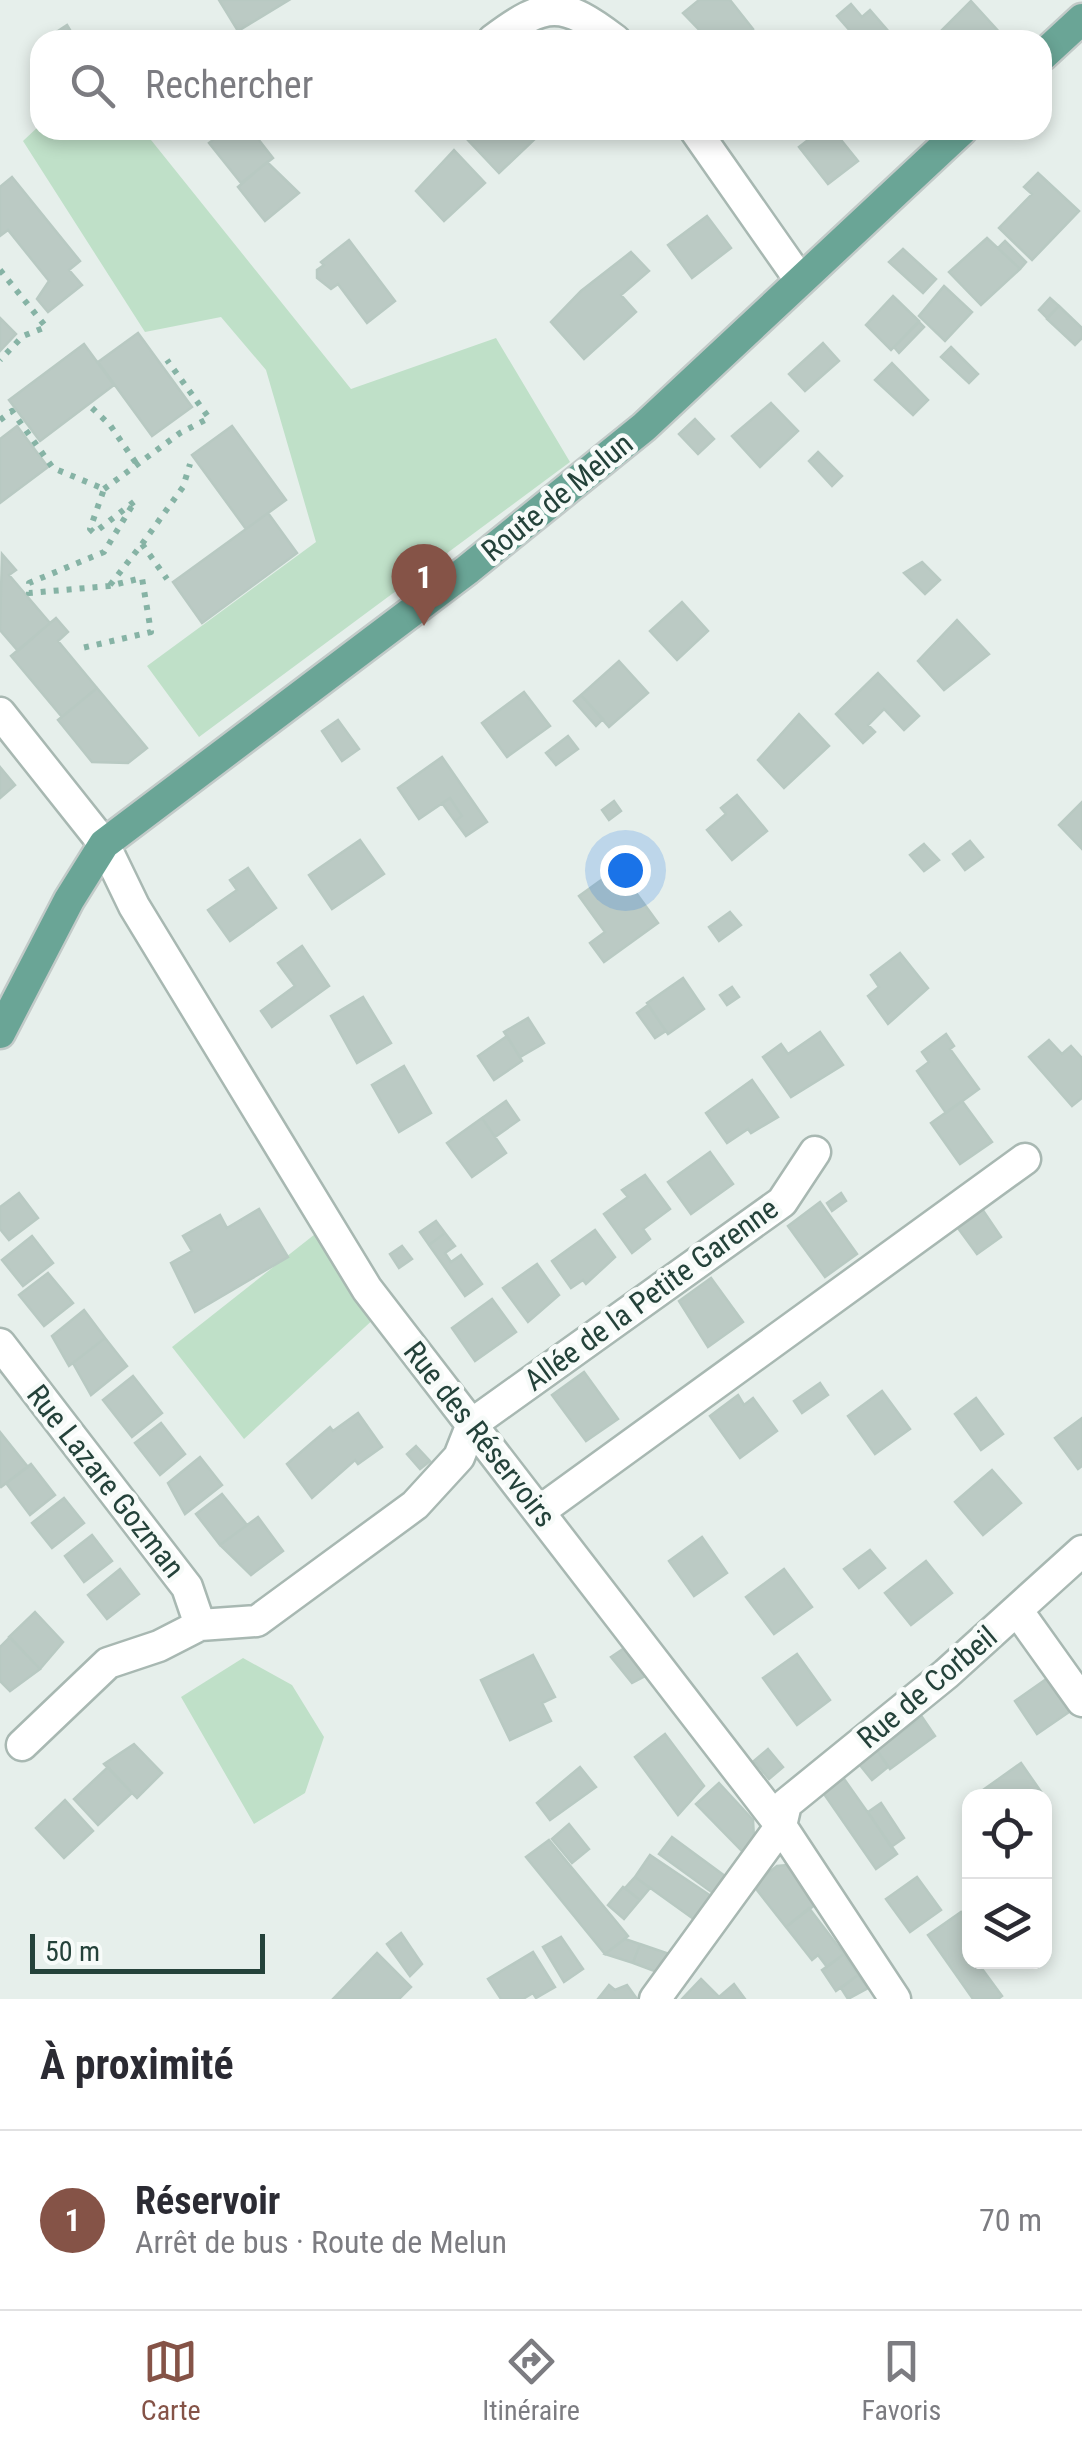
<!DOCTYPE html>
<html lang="fr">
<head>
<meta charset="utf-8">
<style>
	:root { --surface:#fff; --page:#f7f7f7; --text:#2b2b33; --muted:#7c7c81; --line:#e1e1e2; --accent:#855347 }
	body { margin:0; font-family:"Roboto Condensed",sans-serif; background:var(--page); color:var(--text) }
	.controls { position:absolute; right:30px; bottom:30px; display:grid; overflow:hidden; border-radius:20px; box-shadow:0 5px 15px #0003 }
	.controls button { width:90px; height:90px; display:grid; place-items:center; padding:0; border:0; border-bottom:2px solid var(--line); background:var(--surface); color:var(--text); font:50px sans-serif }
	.scale { position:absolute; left:30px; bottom:25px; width:235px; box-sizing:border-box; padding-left:10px; border:5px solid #24423a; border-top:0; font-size:28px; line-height:35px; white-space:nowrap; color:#24423a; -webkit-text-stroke:8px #f7fbf9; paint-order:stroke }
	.you { position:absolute; left:625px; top:870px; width:35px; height:35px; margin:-25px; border:8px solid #fff; border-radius:50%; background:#1a73e8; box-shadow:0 0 0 15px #1a73e833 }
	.badge { display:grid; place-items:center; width:65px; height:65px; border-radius:50%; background:var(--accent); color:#fff; font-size:32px; font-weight:700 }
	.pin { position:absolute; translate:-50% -82px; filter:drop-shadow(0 2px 5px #0008) }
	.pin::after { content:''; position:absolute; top:52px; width:35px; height:30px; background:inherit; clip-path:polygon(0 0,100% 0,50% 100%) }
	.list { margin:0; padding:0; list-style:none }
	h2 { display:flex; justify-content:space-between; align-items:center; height:130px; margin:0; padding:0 40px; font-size:42px }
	h2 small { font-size:32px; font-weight:400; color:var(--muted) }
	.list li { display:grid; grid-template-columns:65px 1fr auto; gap:30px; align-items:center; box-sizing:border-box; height:180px; padding:0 40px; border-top:2px solid var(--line) }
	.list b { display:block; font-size:38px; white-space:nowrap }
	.list p { margin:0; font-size:32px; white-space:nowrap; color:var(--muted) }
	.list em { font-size:32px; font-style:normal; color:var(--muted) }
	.icon { flex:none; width:55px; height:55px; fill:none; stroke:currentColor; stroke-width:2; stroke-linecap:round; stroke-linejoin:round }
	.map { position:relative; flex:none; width:1082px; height:1999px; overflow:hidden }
	.search { position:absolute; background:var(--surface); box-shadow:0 5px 15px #0003; left:30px; right:30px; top:30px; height:110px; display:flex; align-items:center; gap:25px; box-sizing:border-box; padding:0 35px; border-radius:30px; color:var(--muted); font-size:38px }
	.sheet { height:310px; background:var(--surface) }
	nav { display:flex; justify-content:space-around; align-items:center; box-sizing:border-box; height:140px; border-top:2px solid var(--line); background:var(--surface); font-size:28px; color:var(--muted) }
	nav a { display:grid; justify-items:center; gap:5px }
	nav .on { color:var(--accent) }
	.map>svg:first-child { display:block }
	.green { fill:#bfe0c8 }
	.building { fill:#bbcac4; stroke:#b8c9c2; stroke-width:2.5 }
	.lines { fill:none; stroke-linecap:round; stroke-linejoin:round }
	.minor-casing { stroke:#a8b8b2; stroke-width:35 }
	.major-casing { stroke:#c2cac8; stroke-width:35 }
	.path { stroke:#86b3a5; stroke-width:6; stroke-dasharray:5 8; stroke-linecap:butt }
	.minor { stroke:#fff; stroke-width:30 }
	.major { stroke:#6aa596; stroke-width:30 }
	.labels { text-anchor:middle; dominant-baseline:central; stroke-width:9; stroke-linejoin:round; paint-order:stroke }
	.street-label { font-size:30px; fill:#24423a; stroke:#f7fbf9 }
</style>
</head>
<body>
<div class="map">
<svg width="1082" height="1999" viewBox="0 0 1082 1999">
	<rect width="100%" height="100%" fill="#e6efeb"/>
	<path class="green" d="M40,125V130H143L351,389L496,338L570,462L199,737L147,666L316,542L266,370L221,317L145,332L23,141Z
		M324,1227L378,1315L244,1439L172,1347Z
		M243,1658L292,1685L324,1737L305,1793L254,1824L181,1697Z"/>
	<path class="building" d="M219,0H289L238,31Z
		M699,0H730L753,29L739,40H709L683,13Z
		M971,1L1000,33L992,40H932Z
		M851,4L862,17L870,10L896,40H858L837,16Z
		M67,25L76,40H55L52,35Z
		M226,130H251L273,158L241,183L209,143Z
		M475,130H539L541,133L499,173L466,138Z
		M821,130H833L858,161L828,184L799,147Z
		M454,150L485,183L444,221L416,191Z
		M267,162L299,193L265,221L238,187Z
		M1038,173L1079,211L1032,260L999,228L1032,194L1024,187Z
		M12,177L80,261L69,270L82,285L48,312L37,299L49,281L8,230L0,236V187Z
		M707,216L731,248L692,278L668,245Z
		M987,238L1020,269L981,305L949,272Z
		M349,240L395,301L367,323L338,284L331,289L317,278V270L324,265L321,262Z
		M1005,241L1026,262L1020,269L998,248Z
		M903,249L936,279L923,293L889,262Z
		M631,252L649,271L621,295L636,312L584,359L551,322L581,291Z
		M944,286L972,312L945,341L919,316Z
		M893,296L919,321L891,350L866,325Z
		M1050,298L1059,306L1047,318L1039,310Z
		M1059,306L1082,328V338L1075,345L1047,319Z
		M0,318L16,334L0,351Z
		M919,322L924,327L899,353L894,347Z
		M138,333L192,407L152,436L98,362Z
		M823,343L839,361L805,391L789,374Z
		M84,344L114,385L40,441L9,400Z
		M951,347L978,374L969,383L941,357Z
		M892,363L928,400L913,415L875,380Z
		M771,403L798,431L760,467L732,436Z
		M695,419L714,439L698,454L679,434Z
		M17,426L48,467L0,503V439Z
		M232,426L286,500L246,529L192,455Z
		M818,452L842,476L832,486L809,461Z
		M268,513L297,553L202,623L173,582Z
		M2,554L16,570L9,575L50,623L18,651L0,630Z
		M922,562L940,580L925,594L904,573Z
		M682,602L708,631L677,660L650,631Z
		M56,618L68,632L58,641L97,688L62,717L11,656Z
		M957,620L989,654L944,690L918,661Z
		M619,661L648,693L609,727L581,695Z
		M878,673L919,716L904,730L884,709L868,725L875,732L863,743L836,714Z
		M97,688L147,748L128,763L92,762L58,720Z
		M524,692L550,726L507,757L482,723Z
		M581,695L603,719L596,726L574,701Z
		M799,714L829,746L784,788L758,760Z
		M338,720L359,749L342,761L322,731Z
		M568,736L578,749L556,765L546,753Z
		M442,757L487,822L466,836L455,821L462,816L450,798L419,819L398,788Z
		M0,767L15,785L0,798Z
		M737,795L767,831L732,860L707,830L726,814L721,808Z
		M450,798L462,816L455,821L442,803Z
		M614,801L621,811L609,820L602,810Z
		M1082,802V849L1059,825Z
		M360,840L384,874L332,909L309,875Z
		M970,841L983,857L965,870L953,854Z
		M924,844L939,860L924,871L910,855Z
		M248,868L276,908L230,941L208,910L237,890L230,880Z
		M618,868L658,923L604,962L590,943L605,932L579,896Z
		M730,912L741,925L719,941L709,927Z
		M302,946L329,986L272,1027L261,1011L295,986L278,963Z
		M900,953L928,988L888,1024L868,996L879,987L871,975Z
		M683,978L704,1009L668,1034L647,1003Z
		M732,987L739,997L727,1005L720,995Z
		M363,997L391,1043L357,1063L331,1016Z
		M648,1005L666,1031L655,1038L637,1013Z
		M528,1018L544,1043L520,1057L504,1032Z
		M820,1032L843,1065L791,1097L763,1057L781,1044L788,1054Z
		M946,1034L954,1046L950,1049L979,1089L946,1113L917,1071L929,1062L922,1052Z
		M507,1036L522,1061L494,1080L478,1056Z
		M1049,1040L1062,1054L1071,1046L1082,1058V1098L1072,1106L1029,1057Z
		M404,1066L431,1113L399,1132L372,1085Z
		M752,1080L778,1117L751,1133L748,1129L727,1143L706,1113Z
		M506,1101L519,1120L495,1137L482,1118Z
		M962,1101L992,1142L960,1164L931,1123Z
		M482,1118L506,1153L472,1177L447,1143Z
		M710,1152L733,1184L691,1214L668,1182Z
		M645,1175L670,1209L643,1229L650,1239L632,1253L604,1214L628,1197L622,1190Z
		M19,1193L38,1218L9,1240L0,1229V1207Z
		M841,1193L846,1201L832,1211L827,1203Z
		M820,1202L857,1254L825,1277L788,1226Z
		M980,1206L1001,1237L977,1254L955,1224Z
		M259,1209L288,1257L195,1312L171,1263L192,1251L183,1236L220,1215L227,1228Z
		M436,1221L445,1233L429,1245L420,1232Z
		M595,1230L615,1257L586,1284L583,1280L571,1288L552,1261Z
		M445,1233L455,1246L445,1253L451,1262L461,1255L482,1284L465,1296L429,1245Z
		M32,1236L53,1263L23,1286L2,1260Z
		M402,1246L412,1259L399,1268L390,1254Z
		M537,1264L559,1295L528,1322L503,1288Z
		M48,1273L73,1303L44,1326L19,1295Z
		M711,1278L743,1322L708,1347L679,1301Z
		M492,1299L516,1332L475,1361L452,1328Z
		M84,1310L105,1338L69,1366L52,1336Z
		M105,1338L127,1366L91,1395L73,1363Z
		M584,1372L618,1419L586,1441L552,1395Z
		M133,1376L162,1413L132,1437L103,1400Z
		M820,1383L828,1395L802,1413L794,1401Z
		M882,1391L910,1429L875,1454L848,1416Z
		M738,1395L744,1405L753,1398L777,1431L740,1458L710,1416Z
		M976,1398L1003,1434L981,1450L955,1414Z
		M358,1413L382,1447L358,1464L355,1460L312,1498L287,1464L330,1427L333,1431Z
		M1082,1418V1466L1078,1469L1055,1438Z
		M161,1423L185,1454L160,1475L135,1443Z
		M0,1432L28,1467L1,1487L0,1486Z
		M416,1446L430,1461L420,1469L407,1454Z
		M200,1457L222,1485L185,1514L168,1483Z
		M31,1464L55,1495L30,1515L6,1483Z
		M992,1470L1021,1503L983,1535L955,1502Z
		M222,1494L247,1525L220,1545L196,1514Z
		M64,1498L84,1523L52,1548L32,1523Z
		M258,1517L283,1551L251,1575L220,1545Z
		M92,1535L112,1561L84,1582L65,1556Z
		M702,1537L727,1573L694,1596L669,1561Z
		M870,1550L885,1568L859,1588L844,1569Z
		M926,1561L952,1593L911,1625L885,1593Z
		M120,1569L139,1594L107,1619L88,1595Z
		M784,1569L812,1607L774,1634L746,1597Z
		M35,1612L63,1642L40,1669L9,1637Z
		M10,1637L40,1669L10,1691L0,1681V1647Z
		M626,1647L647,1675L632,1683L611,1657Z
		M797,1654L830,1700L797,1725L763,1678Z
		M533,1655L555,1697L542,1703L551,1721L510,1740L481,1680Z
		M1052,1675L1075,1708L1037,1734L1015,1701Z
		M922,1717L935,1736L890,1769L877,1750Z
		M665,1734L704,1786L678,1815L635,1757Z
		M134,1744L162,1773L137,1798L104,1764Z
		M768,1749L783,1767L769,1779L754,1761Z
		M877,1750L888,1767L872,1780L859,1764Z
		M1021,1763L1044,1796H977L976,1795Z
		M108,1767L132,1793L98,1825L74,1799Z
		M580,1767L596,1787L550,1820L537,1803Z
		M842,1776L897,1854L876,1869L822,1791Z
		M719,1783L753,1820L754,1838L743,1852L696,1804Z
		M65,1800L93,1831L64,1858L36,1828Z
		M881,1803L904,1838L891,1847L868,1812Z
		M569,1824L589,1849L572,1863L552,1839Z
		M672,1837L725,1876L713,1893L659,1854Z
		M549,1840L628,1936L605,1954L526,1857Z
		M650,1855L711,1896L695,1920L635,1877Z
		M787,1865L816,1904L786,1927L753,1885L777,1866Z
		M635,1877L650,1888L640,1900L625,1888Z
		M917,1877L941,1910L910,1932L886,1899Z
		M623,1887L640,1900L624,1919L608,1905Z
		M809,1908L844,1954L827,1967L818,1955L812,1960L786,1927Z
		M961,1912L970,1924V1936L963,1941L970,1962H977L1002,1996L998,1999H973L928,1935Z
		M401,1933L422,1964L410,1976L387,1944Z
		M561,1937L583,1969L564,1982L543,1947Z
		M625,1939L640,1944L633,1963L605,1954Z
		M640,1944L669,1954L657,1972L633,1963Z
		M533,1952L555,1987L536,1998L533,1993L523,1999H501L488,1979Z
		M377,1953L411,1987L399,1999H333Z
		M844,1954L858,1975L836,1991L822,1970Z
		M858,1975L868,1988L848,1999L841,1988Z
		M701,1979L719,1997L734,1984L745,1999H682Z
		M609,1985L615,1990L627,1985L637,1999H598Z"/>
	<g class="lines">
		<defs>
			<path id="minor" d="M493,40C546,0 563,0 615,40
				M695,130L800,280
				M0,713L104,844L134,906L367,1289L781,1826L895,1999
				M0,1344L187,1587L200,1625
				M540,1511L1025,1159
				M1017,1610L1082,1701
				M22,1745L108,1663L159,1646L200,1625L257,1621L415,1505L459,1457L472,1424L782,1202L815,1152
				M655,1999L781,1826L786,1804L946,1674L1082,1551"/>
			<path id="major" d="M1042,56L1082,19
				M0,1033L69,900L104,844L467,570L644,427L962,130"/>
		</defs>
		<use href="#minor" class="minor-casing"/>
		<use href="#major" class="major-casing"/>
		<path class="path" d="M0,270L46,327L23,336L0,360
			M92,408L110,425L136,463
			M0,420L12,411L53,468L104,489L90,529L94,533L135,501L104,552L29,583V593L109,586L142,578L151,632L82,648
			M104,489L180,433L209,418L167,360
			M142,544L183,487L190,464
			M110,585L142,544L167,579"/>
		<use href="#minor" class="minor"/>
		<use href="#major" class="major"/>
	</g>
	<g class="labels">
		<g class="street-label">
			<text transform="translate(557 497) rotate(-39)">Route de Melun</text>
			<text transform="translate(651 1294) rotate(-36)">Allée de la Petite Garenne</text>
			<text transform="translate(480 1434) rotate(52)">Rue des Réservoirs</text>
			<text transform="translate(106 1481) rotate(52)">Rue Lazare Gozman</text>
			<text transform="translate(927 1687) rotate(-40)">Rue de Corbeil</text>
		</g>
	</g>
</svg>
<div class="controls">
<button><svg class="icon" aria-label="locate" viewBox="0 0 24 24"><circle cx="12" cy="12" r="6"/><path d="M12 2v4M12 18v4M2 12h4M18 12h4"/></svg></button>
<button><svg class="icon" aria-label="layers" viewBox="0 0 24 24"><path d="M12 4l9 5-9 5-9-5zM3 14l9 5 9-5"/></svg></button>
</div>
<div class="scale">50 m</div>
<div class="you"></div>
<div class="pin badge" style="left:424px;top:626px">1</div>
<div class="search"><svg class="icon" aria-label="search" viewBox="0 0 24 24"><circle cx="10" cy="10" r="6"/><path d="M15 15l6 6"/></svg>Rechercher</div>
</div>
<section class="sheet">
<h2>À proximité<small></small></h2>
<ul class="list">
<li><span class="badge">1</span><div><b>Réservoir</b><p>Arrêt de bus · Route de Melun</p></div><em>70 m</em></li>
</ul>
</section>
<nav>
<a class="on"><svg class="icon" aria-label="map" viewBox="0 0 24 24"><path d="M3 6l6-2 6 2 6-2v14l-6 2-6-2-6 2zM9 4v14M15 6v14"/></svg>Carte</a>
<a><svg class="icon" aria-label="directions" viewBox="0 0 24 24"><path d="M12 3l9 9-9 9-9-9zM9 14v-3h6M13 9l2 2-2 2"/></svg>Itinéraire</a>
<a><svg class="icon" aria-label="saved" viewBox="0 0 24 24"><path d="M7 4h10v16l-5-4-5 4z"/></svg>Favoris</a>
</nav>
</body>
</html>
